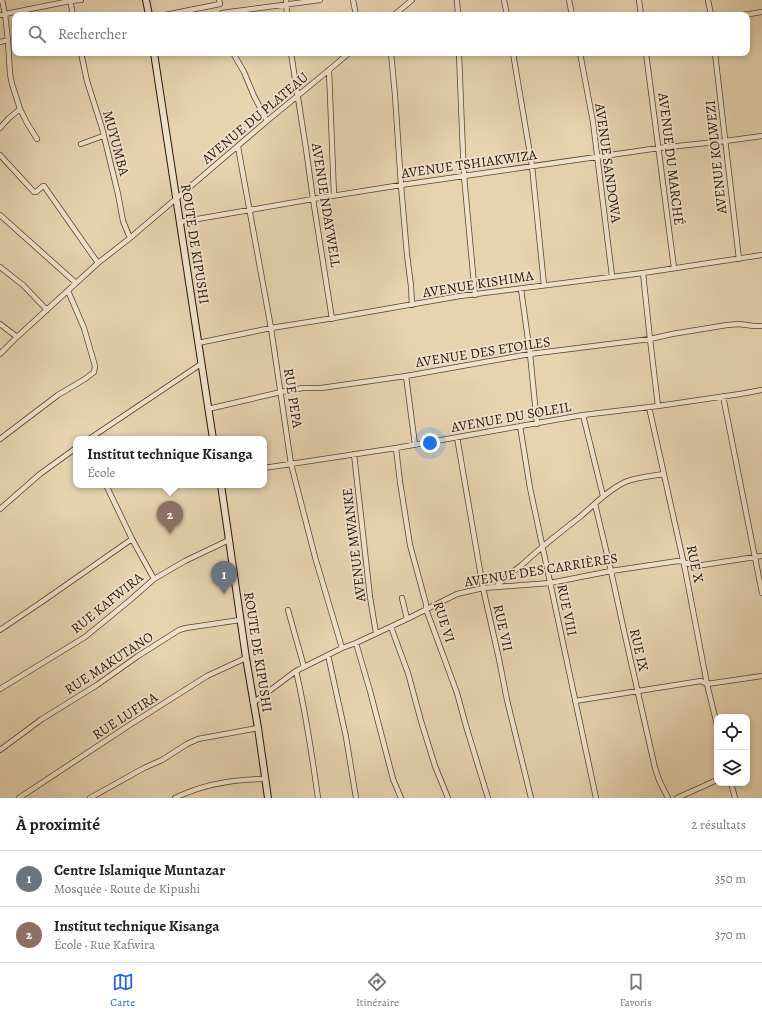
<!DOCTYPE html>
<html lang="fr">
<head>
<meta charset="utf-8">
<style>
	:root { --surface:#fff; --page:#f6f6f6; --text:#222; --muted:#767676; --line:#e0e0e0; --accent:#2563eb }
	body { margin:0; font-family:Alegreya,serif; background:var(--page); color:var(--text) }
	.controls { position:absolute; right:12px; bottom:12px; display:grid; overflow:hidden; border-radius:8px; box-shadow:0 2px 6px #0003 }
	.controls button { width:36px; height:36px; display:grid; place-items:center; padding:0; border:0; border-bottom:1px solid var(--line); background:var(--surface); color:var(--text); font:20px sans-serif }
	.you { position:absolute; left:430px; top:443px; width:14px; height:14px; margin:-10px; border:3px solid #fff; border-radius:50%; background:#1a73e8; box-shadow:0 0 0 6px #1a73e833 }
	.badge { display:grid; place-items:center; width:26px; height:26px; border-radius:50%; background:var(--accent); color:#fff; font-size:13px; font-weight:700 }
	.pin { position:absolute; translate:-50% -33px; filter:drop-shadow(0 1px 2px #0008) }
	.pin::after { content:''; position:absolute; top:21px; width:14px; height:12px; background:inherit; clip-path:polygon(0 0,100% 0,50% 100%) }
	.popup { position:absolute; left:73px; top:436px; width:194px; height:52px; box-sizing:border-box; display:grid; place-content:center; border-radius:8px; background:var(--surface); filter:drop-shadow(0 1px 3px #0005); font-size:13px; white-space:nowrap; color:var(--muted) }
	.popup b { font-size:15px; color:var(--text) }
	.popup::after { content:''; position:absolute; left:50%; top:100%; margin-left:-8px; border:8px solid transparent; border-top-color:var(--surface) }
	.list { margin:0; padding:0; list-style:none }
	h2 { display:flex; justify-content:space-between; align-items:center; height:52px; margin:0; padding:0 16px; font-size:17px }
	h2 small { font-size:13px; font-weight:400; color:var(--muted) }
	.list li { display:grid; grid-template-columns:26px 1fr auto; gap:12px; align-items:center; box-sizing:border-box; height:56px; padding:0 16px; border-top:1px solid var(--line) }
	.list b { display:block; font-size:15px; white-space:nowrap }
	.list p { margin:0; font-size:13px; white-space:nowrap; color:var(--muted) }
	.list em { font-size:13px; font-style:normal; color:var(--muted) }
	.icon { flex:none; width:22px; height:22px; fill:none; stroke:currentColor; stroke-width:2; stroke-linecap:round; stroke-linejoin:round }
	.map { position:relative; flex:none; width:762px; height:798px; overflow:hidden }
	.search { position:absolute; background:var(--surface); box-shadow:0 2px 6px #0003; left:12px; right:12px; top:12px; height:44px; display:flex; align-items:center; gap:10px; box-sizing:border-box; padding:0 14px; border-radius:8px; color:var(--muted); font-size:15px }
	.sheet { height:164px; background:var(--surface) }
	nav { display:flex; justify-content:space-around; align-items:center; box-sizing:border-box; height:56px; border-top:1px solid var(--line); background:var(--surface); font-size:11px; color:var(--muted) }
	nav a { display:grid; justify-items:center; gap:2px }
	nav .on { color:var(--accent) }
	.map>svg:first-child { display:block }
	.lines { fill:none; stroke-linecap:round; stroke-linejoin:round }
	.minor-casing { stroke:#55422e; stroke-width:6 }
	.secondary-casing { stroke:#251103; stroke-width:8 }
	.minor { stroke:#efe2cc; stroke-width:4.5 }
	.secondary { stroke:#efe2cc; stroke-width:6 }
	.labels { text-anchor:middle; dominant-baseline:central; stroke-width:3.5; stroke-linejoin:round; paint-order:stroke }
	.street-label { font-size:14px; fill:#251103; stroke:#efe2cc }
</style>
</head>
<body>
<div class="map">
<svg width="762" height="798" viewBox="0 0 762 798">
	<rect width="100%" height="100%" fill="#e6d3b0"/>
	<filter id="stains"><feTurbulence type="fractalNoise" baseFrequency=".005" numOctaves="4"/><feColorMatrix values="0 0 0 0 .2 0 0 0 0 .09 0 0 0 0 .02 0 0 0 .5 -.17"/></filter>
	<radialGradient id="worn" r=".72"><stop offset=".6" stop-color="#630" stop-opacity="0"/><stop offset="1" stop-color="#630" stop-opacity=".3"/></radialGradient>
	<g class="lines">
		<defs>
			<path id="minor" d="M2,0L5,14L8,40L10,74L12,84L20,109L27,123L37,139
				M70,0L73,15
				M286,0L287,15
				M353,0L356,15
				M457,0L458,15
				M504,0L507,15
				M569,0L572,15
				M639,0L641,15
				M708,0L711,15
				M222,13L320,0
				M0,15L70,1L81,0
				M165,15L220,4L219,0
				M394,15L412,0
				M743,15L762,12
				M0,42L8,40
				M81,53L87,81L102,128L118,194L123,221L130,238
				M233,53L244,72L254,96L267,121
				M291,53L306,149L313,199L332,319
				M391,53L395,95L401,185L407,255L411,286L412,305
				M459,53L462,130L464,176L475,295
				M513,53L532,166L544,285
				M580,53L593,122L612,276
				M646,53L674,268
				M715,53L739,259
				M329,70L334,195
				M0,128L9,118L20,109
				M81,144L103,136
				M238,147L271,328L291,464L315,557L342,648
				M0,155L34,192H36L43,186H44L98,263
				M0,215L76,283
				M180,222L313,199L401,185L659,148L725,141L762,136
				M0,267L23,285L47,310
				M643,273L650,339L658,406
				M521,289L530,354L537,424
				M0,324L17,337
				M198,343L271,328L334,318L460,296L643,273L762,255
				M0,354L17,337L98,263L130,238L267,121L329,70L349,53
				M406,376L415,445
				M723,396L762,593
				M649,407L685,569L707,684L717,725
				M208,409L281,392L303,388H321L406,376L530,354L650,339L672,334L727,325L739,324L754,326H762
				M583,415L603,496
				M520,426L530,488L596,798
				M457,437L483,588L499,659L507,700L531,798
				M0,439L58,395L85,379L94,372L95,366L84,328L68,291
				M89,439L201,364
				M396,448L400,482L410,545L426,604V609L457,693L466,726L488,798
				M354,454L370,597L376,633
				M264,468L396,448L583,415L658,406L740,394L762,390
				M106,485L132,539L154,579
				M595,504L611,571L624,631L655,768L659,780L668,798
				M0,509L40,474L76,448
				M496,587C505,578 514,571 524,563C542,546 562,531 581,516C595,504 608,490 625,482C637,477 651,476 664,474
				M402,598L407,619
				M288,610L304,667
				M391,627L408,673L421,721L435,766L448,798
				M0,630L43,601L132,539
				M356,643L370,691L393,779L401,798
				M328,655L346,737L356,798
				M296,671C306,713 312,755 318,798
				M0,689L85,637L129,601L154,579L185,561L229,540
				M575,701L701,681L707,684L762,676
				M253,703L296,671L342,648L356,643L407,619L457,594L483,588L550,583L611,571L678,561C684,561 689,565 696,566L762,556
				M0,750L42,719L97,685L138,656L179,630L186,628L240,620
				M731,783L735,798
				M19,798L128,726L207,676L246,658
				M90,798L144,768L162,760L187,744L198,739L258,728
				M175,798C203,784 235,779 265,779
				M677,798L717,780"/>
			<path id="secondary" d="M146,0L149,15
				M154,53L213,439
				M221,485L229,540L246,658L258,728L268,798"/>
		</defs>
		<use href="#minor" class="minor-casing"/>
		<use href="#secondary" class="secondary-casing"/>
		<use href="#minor" class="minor"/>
		<use href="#secondary" class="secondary"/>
	</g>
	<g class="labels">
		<g class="street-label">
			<text transform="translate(255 118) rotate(-40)">AVENUE DU PLATEAU</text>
			<text transform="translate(116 143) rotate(75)">MUYUMBA</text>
			<text transform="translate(716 157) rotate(-96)">AVENUE KOLWEZI</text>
			<text transform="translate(671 159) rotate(83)">AVENUE DU MARCHÉ</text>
			<text transform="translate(608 163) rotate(82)">AVENUE SANDOWA</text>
			<text transform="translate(469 164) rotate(-8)">AVENUE TSHIAKWIZA</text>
			<text transform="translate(326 205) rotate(81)">AVENUE NDAYWELL</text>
			<text transform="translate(195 244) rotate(81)">ROUTE DE KIPUSHI</text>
			<text transform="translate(478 284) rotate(-9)">AVENUE KISHIMA</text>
			<text transform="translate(483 352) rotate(-9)">AVENUE DES ETOILES</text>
			<text transform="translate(293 398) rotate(81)">RUE PEPA</text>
			<text transform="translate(511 417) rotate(-10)">AVENUE DU SOLEIL</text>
			<text transform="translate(354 545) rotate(-97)">AVENUE MWANKE</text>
			<text transform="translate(695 564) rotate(78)">RUE X</text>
			<text transform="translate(541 570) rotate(-9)">AVENUE DES CARRIÈRES</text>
			<text transform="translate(107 603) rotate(-39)">RUE KAFWIRA</text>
			<text transform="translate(567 610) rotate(78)">RUE VIII</text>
			<text transform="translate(444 622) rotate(72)">RUE VI</text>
			<text transform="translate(503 628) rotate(77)">RUE VII</text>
			<text transform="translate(639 650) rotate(77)">RUE IX</text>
			<text transform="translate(258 652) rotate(81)">ROUTE DE KIPUSHI</text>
			<text transform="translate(109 663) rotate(-33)">RUE MAKUTANO</text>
			<text transform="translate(125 716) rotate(-33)">RUE LUFIRA</text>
		</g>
	</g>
	<rect width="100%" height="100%" filter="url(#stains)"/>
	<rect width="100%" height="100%" fill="url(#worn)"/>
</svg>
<div class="controls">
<button><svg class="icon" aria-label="locate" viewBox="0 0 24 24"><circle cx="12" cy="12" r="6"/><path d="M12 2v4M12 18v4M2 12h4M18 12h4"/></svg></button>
<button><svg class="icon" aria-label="layers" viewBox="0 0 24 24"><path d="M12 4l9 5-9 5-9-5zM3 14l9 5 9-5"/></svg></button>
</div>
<div class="you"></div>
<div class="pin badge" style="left:224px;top:594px;background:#6b7280">1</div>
<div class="pin badge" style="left:170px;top:534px;background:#8d6e63">2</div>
<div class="popup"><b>Institut technique Kisanga</b>École</div>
<div class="search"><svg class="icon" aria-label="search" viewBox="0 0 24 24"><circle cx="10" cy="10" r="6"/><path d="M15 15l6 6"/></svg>Rechercher</div>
</div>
<section class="sheet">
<h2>À proximité<small>2 résultats</small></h2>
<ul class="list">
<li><span class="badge" style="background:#6b7280">1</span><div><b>Centre Islamique Muntazar</b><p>Mosquée · Route de Kipushi</p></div><em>350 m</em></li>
<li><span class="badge" style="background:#8d6e63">2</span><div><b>Institut technique Kisanga</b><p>École · Rue Kafwira</p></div><em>370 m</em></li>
</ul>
</section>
<nav>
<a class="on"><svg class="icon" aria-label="map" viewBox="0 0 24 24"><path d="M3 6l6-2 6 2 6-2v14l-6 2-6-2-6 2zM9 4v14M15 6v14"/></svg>Carte</a>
<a><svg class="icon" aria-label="directions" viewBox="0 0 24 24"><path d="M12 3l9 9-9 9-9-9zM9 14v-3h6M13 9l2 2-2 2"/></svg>Itinéraire</a>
<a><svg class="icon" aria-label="saved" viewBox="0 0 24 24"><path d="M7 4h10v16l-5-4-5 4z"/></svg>Favoris</a>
</nav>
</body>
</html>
